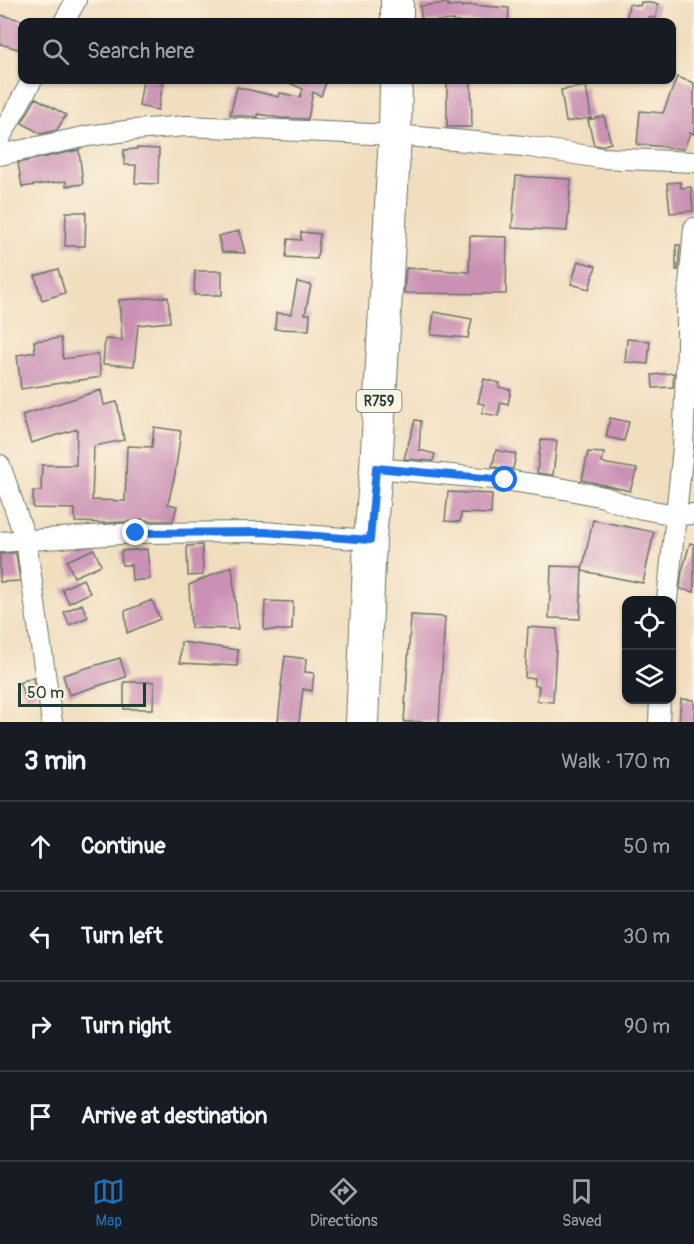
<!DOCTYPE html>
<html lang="en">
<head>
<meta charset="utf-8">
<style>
	:root { --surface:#171b24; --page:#20242c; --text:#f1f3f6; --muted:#9ea1a6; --line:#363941; --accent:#1f6fb2 }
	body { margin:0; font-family:Pangolin,sans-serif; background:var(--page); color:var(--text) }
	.controls { position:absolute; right:18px; bottom:18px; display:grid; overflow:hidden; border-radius:12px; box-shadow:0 2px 4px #0004 }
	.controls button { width:54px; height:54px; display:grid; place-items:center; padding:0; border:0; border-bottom:2px solid var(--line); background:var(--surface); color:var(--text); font:30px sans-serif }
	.scale { position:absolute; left:18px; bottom:15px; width:128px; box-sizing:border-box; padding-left:6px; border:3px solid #1f3d34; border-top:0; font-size:16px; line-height:21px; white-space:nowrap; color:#1f3d34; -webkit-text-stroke:4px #fcf5e5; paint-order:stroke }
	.stop { position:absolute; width:18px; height:18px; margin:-14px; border:4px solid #1a73e8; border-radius:50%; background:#fff }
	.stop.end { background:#1a73e8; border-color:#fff; box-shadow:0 2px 6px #0008 }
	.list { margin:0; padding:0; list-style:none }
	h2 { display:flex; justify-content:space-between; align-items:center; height:78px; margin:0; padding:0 24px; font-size:26px }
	h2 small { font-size:20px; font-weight:400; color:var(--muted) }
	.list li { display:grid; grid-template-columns:39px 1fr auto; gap:18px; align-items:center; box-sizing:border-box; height:90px; padding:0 24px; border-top:2px solid var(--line) }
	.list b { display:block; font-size:22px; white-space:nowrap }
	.list em { font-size:20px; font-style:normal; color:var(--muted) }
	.icon { flex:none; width:33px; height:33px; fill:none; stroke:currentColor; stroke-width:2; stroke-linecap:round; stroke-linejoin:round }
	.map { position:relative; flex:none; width:694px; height:722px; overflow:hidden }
	.search { position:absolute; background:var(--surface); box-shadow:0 2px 4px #0004; left:18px; right:18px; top:18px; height:66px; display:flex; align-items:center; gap:15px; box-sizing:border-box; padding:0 21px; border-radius:12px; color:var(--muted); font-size:22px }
	.sheet { height:438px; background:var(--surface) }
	nav { display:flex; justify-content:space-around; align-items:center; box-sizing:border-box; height:84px; border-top:2px solid var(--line); background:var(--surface); font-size:16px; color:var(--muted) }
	nav a { display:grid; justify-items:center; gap:3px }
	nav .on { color:var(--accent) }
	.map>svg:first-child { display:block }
	.building { fill:#cb91b5 }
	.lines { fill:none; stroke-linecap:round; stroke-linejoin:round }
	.street-casing { stroke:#687565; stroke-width:22 }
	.primary-casing { stroke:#687565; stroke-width:34 }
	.street { stroke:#fff; stroke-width:20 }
	.primary { stroke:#fff; stroke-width:32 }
	.route { stroke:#1a73e8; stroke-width:8 }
	.labels { text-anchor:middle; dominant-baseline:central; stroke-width:4.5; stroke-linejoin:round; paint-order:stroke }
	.shield { fill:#fcf5e5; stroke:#617469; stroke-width:1.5 }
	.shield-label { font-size:14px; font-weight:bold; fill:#1f3d34 }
</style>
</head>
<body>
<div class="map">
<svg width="694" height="722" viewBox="0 0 694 722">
	<rect width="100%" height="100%" fill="#fcf5e5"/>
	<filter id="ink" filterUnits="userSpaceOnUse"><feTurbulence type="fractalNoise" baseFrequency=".0167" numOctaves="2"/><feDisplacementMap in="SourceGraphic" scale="12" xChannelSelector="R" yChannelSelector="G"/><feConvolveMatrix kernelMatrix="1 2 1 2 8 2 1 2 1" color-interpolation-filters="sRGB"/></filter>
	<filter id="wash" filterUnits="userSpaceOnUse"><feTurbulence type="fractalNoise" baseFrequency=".008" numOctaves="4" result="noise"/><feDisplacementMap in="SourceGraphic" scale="24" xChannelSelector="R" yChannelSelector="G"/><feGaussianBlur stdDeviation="1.35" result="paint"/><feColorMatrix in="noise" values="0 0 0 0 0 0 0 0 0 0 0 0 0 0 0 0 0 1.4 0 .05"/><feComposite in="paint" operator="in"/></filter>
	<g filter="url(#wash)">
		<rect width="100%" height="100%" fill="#f1debf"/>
		<g id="blocks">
			<path class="building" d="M641,2L658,4L656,18L649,17L648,22L626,21L629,4L640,6Z
				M448,3V6L462,5L463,7L470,5L509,8L508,22H453V20L422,22L420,6Z
				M0,15L22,20V50L0,44Z
				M677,77L694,83V134L690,133L684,149L637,144L640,111L663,113Z
				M143,80H164L158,110L139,106Z
				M283,80H327L321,96L313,92L308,119L280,118L258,114V117L230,115L237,87L279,97L280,93L300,97L303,89Z
				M447,80H471L472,127H447Z
				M586,86L591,118L566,122L561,90Z
				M36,98L66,115L57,130L41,134L22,123Z
				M604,116L611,143L601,146L594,145L588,120Z
				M137,148L159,149L158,184L135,183L136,165H124V150L137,149Z
				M79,150L83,184L66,186V181L22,187L18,163Z
				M516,176L571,179L567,231L512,228Z
				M680,182L681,188L691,187L693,211L670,213L667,183Z
				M66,212H86L85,246H65Z
				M239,231L245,253L222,252L218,236Z
				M301,232L320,234L317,259L286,257L288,239L301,240Z
				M470,236L507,237L506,294L404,293L406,268L469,272Z
				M676,245H680L678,270H676Z
				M578,261L596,266L589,289L571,284Z
				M58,269L65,293L42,300L35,276Z
				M195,271H222V295H194Z
				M297,282L311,285L305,314H310L309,330L275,329L276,313L291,314Z
				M168,297L170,322L138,325L134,366L103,364L105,339L122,340L119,300Z
				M434,312L472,319L468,338L431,335Z
				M61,338L63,359L98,354L101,377L21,389L17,355L35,352L34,341Z
				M627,339L650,341L648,364L625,362Z
				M674,373L673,387L653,388L652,375Z
				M484,379L500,383L499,387L511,390L508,404L501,402L498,416L482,413L484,404L478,403Z
				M101,390L104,405L117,402L124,440L94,446L92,500L125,501L127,446L152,447L154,427L181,431L175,474L168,504L177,506L173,521H150L140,519V521L107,523L75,522V509L33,508V491H41L42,465H76L77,429L31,443L22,415Z
				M610,418L629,422L624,441L606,437Z
				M415,420L421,421L419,450L435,454L433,461L404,459Z
				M541,440L557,441L553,475L537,473Z
				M496,450L516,454L513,469L492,467Z
				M588,452L604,453L602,463L637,469L630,491L582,480Z
				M448,492L492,494L491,514L461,513L460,522L445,521Z
				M593,520L654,532L643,583L582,571Z
				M690,543L694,544V592L680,589L682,571Z
				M202,545L203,575L188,576L187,546Z
				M94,549L101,565L74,577L67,561Z
				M147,549L150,579L132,581L131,565H122L121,551Z
				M12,553H16L20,581L0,582V554Z
				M232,566L238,629L191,628L189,585Z
				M551,566L582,567L580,619L549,618Z
				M83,579L90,593L69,603L62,589Z
				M152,600L160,619L127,633L125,611Z
				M265,601L293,602L292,630H264Z
				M82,604L88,617L69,625L64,612Z
				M411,615L445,617L439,722H404Z
				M528,627L557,629L553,702L537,701L539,686L534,685V678H525Z
				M181,642L238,650L237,666L180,663Z
				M285,656L306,659L305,672L314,673L312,691L303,689L299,722H278L282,686H281Z
				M120,658L126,677L69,695L63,675Z
				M33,677L36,694L26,698L19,683Z
				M124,682H154L153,709H124Z
				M681,699L694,700V722H679Z"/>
		</g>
	</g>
	<g filter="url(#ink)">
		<use href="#blocks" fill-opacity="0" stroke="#687565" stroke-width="1.5"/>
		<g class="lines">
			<defs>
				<path id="street" d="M64,22L76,0
					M0,138L32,80
					M0,155L88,136L134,130L186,126L395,135L523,146L601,158L694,162
					M0,465L26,541L52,722
					M376,468L505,480L565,489L604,497L631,507L676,515L694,514
					M0,542L136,533L264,532L370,540
					M667,600L683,448L687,346V308L694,228
					M659,722L660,700"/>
				<path id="primary" d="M397,22V0
					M362,722L370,540L376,468L395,135L396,80"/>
			</defs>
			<use href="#street" class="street-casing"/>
			<use href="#primary" class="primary-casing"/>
			<use href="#street" class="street"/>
			<use href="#primary" class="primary"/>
		</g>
	</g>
	<g class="lines" filter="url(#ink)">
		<path class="route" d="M136,533L264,532L370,540L376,468L505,480"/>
	</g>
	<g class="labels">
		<rect class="shield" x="356.5" y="390" width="45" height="22" rx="4.5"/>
		<g class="shield-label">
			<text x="379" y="401">R759</text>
		</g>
	</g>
</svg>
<div class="controls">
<button><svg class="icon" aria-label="locate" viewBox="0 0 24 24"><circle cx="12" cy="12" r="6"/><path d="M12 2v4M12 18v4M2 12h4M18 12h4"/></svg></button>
<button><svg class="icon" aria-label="layers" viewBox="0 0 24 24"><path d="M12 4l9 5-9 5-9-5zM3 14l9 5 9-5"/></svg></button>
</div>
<div class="scale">50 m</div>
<div class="stop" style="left:505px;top:480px"></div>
<div class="stop end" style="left:136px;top:533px"></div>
<div class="search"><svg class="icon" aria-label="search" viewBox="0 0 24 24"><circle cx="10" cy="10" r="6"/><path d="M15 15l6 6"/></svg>Search here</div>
</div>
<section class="sheet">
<h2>3 min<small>Walk · 170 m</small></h2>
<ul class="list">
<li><svg class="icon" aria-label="ahead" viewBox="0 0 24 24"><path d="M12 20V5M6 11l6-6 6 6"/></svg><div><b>Continue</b></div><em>50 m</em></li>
<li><svg class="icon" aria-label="left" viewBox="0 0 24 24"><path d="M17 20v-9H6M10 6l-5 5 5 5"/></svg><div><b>Turn left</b></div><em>30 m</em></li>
<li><svg class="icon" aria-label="right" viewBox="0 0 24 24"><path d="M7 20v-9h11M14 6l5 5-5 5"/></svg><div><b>Turn right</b></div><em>90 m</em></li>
<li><svg class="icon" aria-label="arrive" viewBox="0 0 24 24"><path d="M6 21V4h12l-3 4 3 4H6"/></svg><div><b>Arrive at destination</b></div></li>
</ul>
</section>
<nav>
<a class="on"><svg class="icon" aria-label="map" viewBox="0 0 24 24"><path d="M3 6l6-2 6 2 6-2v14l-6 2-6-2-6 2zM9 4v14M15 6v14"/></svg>Map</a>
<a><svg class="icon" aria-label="directions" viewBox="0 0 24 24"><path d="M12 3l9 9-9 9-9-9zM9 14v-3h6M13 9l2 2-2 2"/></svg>Directions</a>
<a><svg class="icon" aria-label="saved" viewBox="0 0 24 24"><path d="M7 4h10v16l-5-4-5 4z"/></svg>Saved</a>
</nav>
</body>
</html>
